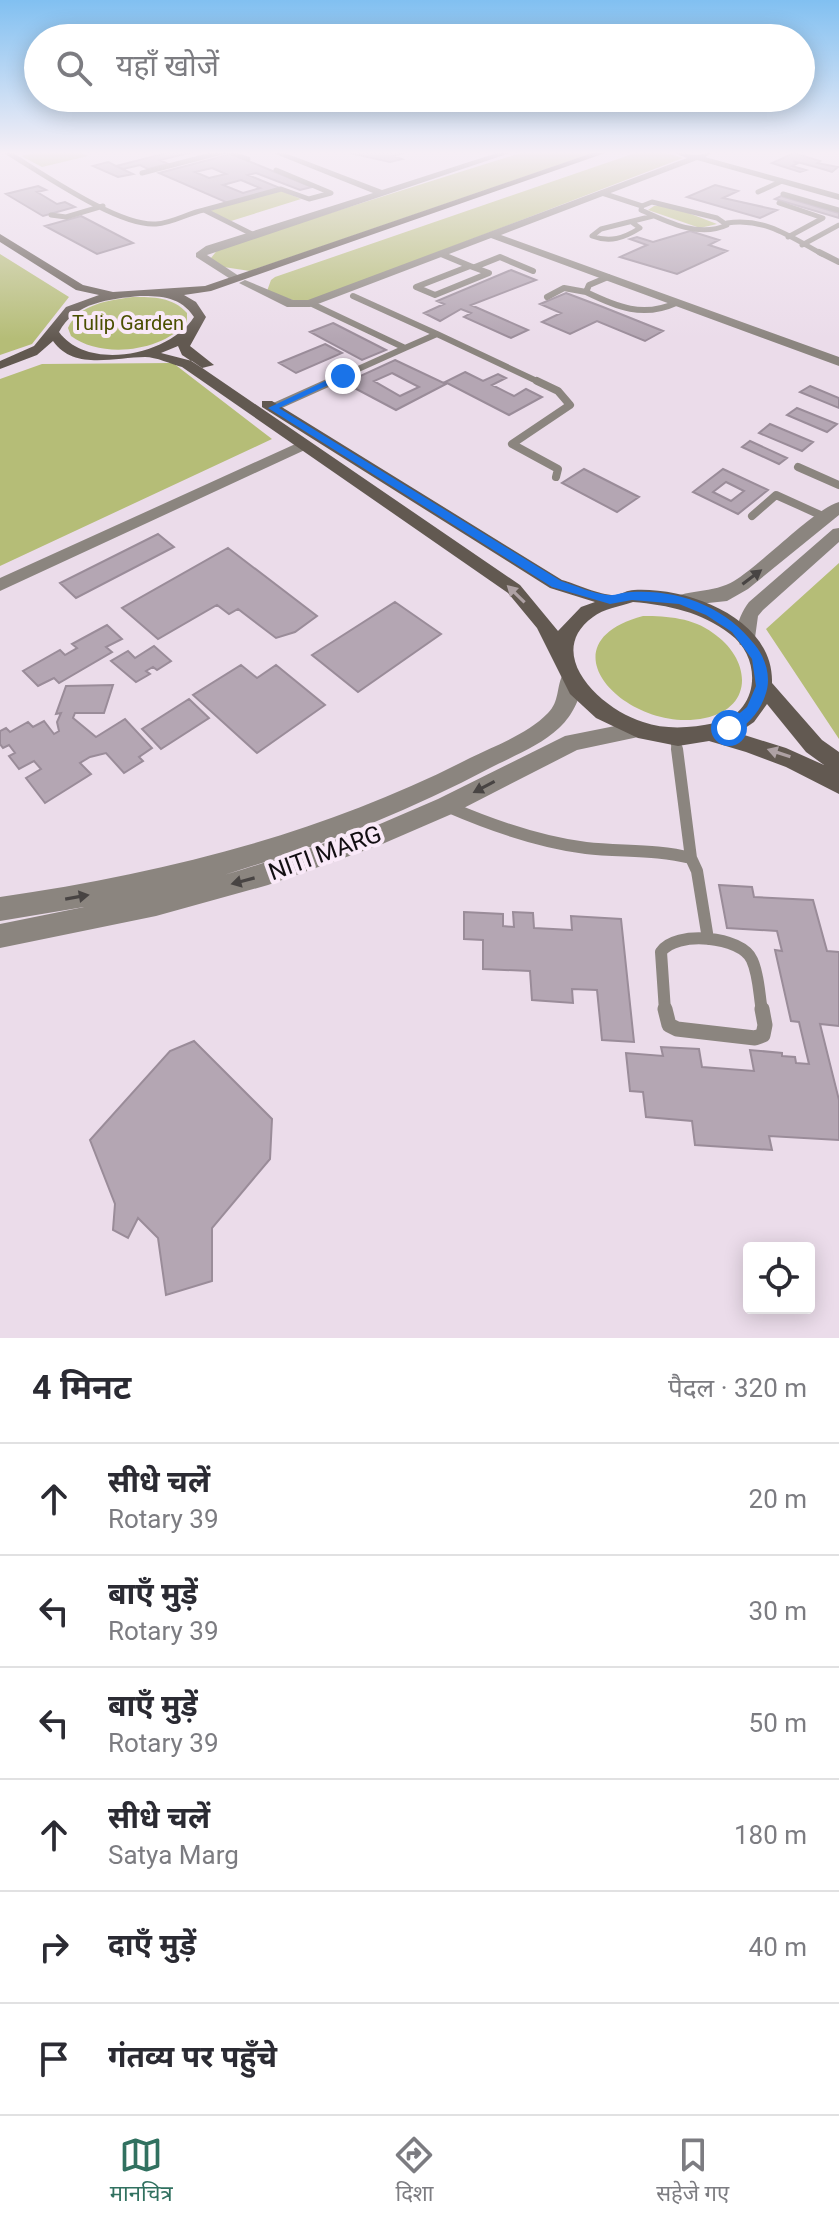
<!DOCTYPE html>
<html lang="hi">
<head>
<meta charset="utf-8">
<style>
	:root { --surface:#fff; --page:#f7f7f7; --text:#2b2b33; --muted:#7c7c81; --line:#e1e1e2; --accent:#317160 }
	body { margin:0; font-family:Roboto,"Noto Sans Devanagari",sans-serif; background:var(--page); color:var(--text) }
	.controls { position:absolute; right:24px; bottom:24px; display:grid; overflow:hidden; border-radius:8px; box-shadow:0 4px 20px #0003 }
	.controls button { width:72px; height:72px; display:grid; place-items:center; padding:0; border:0; border-bottom:2px solid var(--line); background:var(--surface); color:var(--text); font:40px sans-serif }
	.stop { position:absolute; width:24px; height:24px; margin:-18px; border:6px solid #1a73e8; border-radius:50%; background:#fff }
	.stop.end { background:#1a73e8; border-color:#fff; box-shadow:0 2px 8px #0008 }
	.list { margin:0; padding:0; list-style:none }
	h2 { display:flex; justify-content:space-between; align-items:center; height:104px; margin:0; padding:0 32px; font-size:34px }
	h2 small { font-size:26px; font-weight:400; color:var(--muted) }
	.list li { display:grid; grid-template-columns:52px 1fr auto; gap:24px; align-items:center; box-sizing:border-box; height:112px; padding:0 32px; border-top:2px solid var(--line) }
	.list b { display:block; font-size:30px; white-space:nowrap }
	.list p { margin:0; font-size:26px; white-space:nowrap; color:var(--muted) }
	.list em { font-size:26px; font-style:normal; color:var(--muted) }
	.icon { flex:none; width:44px; height:44px; fill:none; stroke:currentColor; stroke-width:2; stroke-linecap:round; stroke-linejoin:round }
	.map { position:relative; flex:none; width:839px; height:1338px; overflow:hidden }
	.search { position:absolute; background:var(--surface); box-shadow:0 4px 20px #0003; left:24px; right:24px; top:24px; height:88px; display:flex; align-items:center; gap:20px; box-sizing:border-box; padding:0 28px; border-radius:44px; color:var(--muted); font-size:30px }
	.sheet { height:776px; background:var(--surface) }
	nav { display:flex; justify-content:space-around; align-items:center; box-sizing:border-box; height:112px; border-top:2px solid var(--line); background:var(--surface); font-size:22px; color:var(--muted) }
	nav a { display:grid; justify-items:center; gap:4px }
	nav .on { color:var(--accent) }
	.map>svg:first-child { display:block }
	.green { fill:#b5bd77 }
	.building { fill:#b4a6b3; stroke:#9a8c99; stroke-width:2; fill-rule:evenodd }
	.lines { fill:none; stroke-linecap:round; stroke-linejoin:round }
	.service-far5 { stroke:#8b857f; stroke-width:5 }
	.service-far4 { stroke:#8b857f; stroke-width:6 }
	.service-far3 { stroke:#8b857f; stroke-width:8 }
	.service-far2 { stroke:#8b857f; stroke-width:10 }
	.service-far1 { stroke:#8b857f; stroke-width:12 }
	.service { stroke:#8b857f; stroke-width:15 }
	.minor { fill:#8b857f; fill-rule:evenodd }
	.tertiary { fill:#8b857f; fill-rule:evenodd }
	.secondary { fill:#625951; fill-rule:evenodd }
	.oneway { fill:#484443 }
	.oneway2 { fill:#aea1a4 }
	.route { fill:#1a73e8 }
	.labels { text-anchor:middle; dominant-baseline:central; stroke-width:8; stroke-linejoin:round; paint-order:stroke }
	.far-park-label { font-size:20px; fill:#4a4f01; stroke:#f9e9f8 }
	.street-label { font-size:24px; fill:#120e12; stroke:#f9e9f8 }
</style>
</head>
<body>
<div class="map">
<svg width="839" height="1338" viewBox="0 0 839 1338">
	<rect width="100%" height="100%" fill="#ebdcea"/>
	<path class="green" d="M43,151H77L88,156L42,167L21,156Z
		M527,151H599L250,271L217,266L211,258L219,248Z
		M641,151H660L683,158L308,302L295,301L267,291L271,280L275,277Z
		M280,190L301,199L231,221L209,211Z
		M654,206H670L717,224L700,228L648,210Z
		M0,254L69,297L32,344L0,355Z
		M133,297C153,297 173,297 187,313V322C162,352 102,359 71,336L68,328C78,304 110,300 133,297Z
		M173,363L272,439L0,566V379L42,364Z
		M839,563V739L766,629Z
		M643,616C668,616 693,618 713,633C750,658 756,707 705,718C629,735 538,644 643,616Z"/>
	<path class="building" d="M175,151L193,152L160,160L168,164L148,169L140,165L123,169L116,166Z
		M341,151H409L393,156L402,159L390,162Z
		M794,153L820,161L817,163L838,167L832,172L816,167L793,161L798,163L792,166L806,170L800,172L772,163Z
		M231,154L312,187L300,190L256,173L248,175L280,188L228,203L159,173ZM212,168L226,174L209,178L195,172ZM241,180L260,188L243,193L223,185Z
		M108,162L116,166L133,174L118,177L93,166Z
		M715,185L738,191L723,198L777,210L760,218L687,197Z
		M38,186L46,190L37,192L57,204L65,202L75,207L43,216L6,194Z
		M781,196L839,213V218L775,199Z
		M81,216L133,243L97,254L45,226Z
		M690,231L719,240L709,245L727,251L677,274L620,257L647,245L630,239L637,237L653,242Z
		M511,270L536,280L471,305L528,330L511,338L464,317L471,313L461,309L440,321L424,313L444,304L437,301Z
		M566,293L603,307L663,331L645,341L597,321L570,334L542,322L561,313L540,304Z
		M333,323L386,350L362,360L310,332Z
		M325,344L342,353L296,373L279,363Z
		M395,360L446,384L396,410L345,383ZM392,373L419,387L400,396L374,381Z
		M465,372L483,381L498,374L506,378L492,385L514,396L526,389L542,397L509,415L445,382Z
		M810,386L839,398V408L800,392Z
		M797,408L837,424L827,432L787,415Z
		M770,424L813,442L802,451L759,433Z
		M750,441L787,458L779,464L742,447Z
		M584,469L639,497L617,512L562,483Z
		M723,469L768,490L738,514L693,492ZM726,482L744,491L731,501L713,492Z
		M158,534L174,547L76,598L60,583Z
		M228,548L317,616L295,632L276,638L238,609L229,614L217,605L158,639L122,608Z
		M395,602L441,634L358,692L312,655Z
		M107,625L122,639L106,647L112,652L59,683L54,678L38,686L23,671L60,650L65,655L77,648L72,644Z
		M154,646L171,661L157,670L153,667L146,671L150,674L136,682L111,661L128,651L135,658Z
		M241,665L257,678L276,665L325,705L257,753L193,695Z
		M113,685L104,713H75L73,718L96,737L125,719L152,748L139,757L143,761L124,773L106,753L90,757L80,763L91,774L45,803L26,778L41,769L34,761L19,769L9,756L15,753L9,745L3,748L0,744V731L6,728L10,732L28,722L33,727L44,721L54,734L59,731L57,722L61,713L56,714L66,686Z
		M189,699L209,718L161,749L142,729Z
		M719,885L752,887L754,897L813,900L827,951L839,952V1026L820,1024L839,1100V1140L769,1136L772,1150L695,1145L692,1121L646,1117L643,1092L630,1091L626,1053L663,1056L661,1047L699,1049L702,1067L754,1071L750,1050L782,1053V1056L795,1057L796,1063L809,1064L799,1022L791,1021L775,950L782,951L777,931L727,928Z
		M464,912L503,914V926L514,927L513,912L533,913L534,928L572,930L571,916L621,919L634,1042L602,1040L597,990L572,989L573,1003L532,1000L530,971L483,969V940L464,939Z
		M194,1041L272,1119L270,1159L212,1228V1281L166,1295L158,1238L138,1218L128,1238L113,1230L115,1204L90,1140L170,1051Z"/>
	<g class="lines">
		<path class="service-far5" d="M5,151C39,171 118,227 156,224C173,223 188,213 204,210L252,234
			M226,151L248,159
			M142,173L226,151
			M758,192L782,181
			M602,193L642,206
			M783,194L839,210
			M652,202L717,218L727,225C699,238 667,222 641,210L642,206Z
			M779,203L823,218L788,237
			M204,210L281,189L309,199L331,193L276,170
			M51,215L66,217L103,206
			M633,223L640,228C624,238 610,243 592,236L601,229L653,216
			M727,223C764,217 791,237 822,254
			M802,245L839,225"/>
		<path class="service-far4" d="M819,252L839,262
			M441,254L470,266
			M470,266L489,273L435,295L416,287Z
			M475,267L500,257L533,271
			M608,277L589,285L586,292C617,307 643,318 676,303
			M547,297L564,288L586,292
			M310,303L405,348L437,334L353,296
			M437,334L541,383
			M327,383L405,348"/>
		<path class="service-far3" d="M537,381L558,391L570,405L512,444L558,469L556,477
			M272,408L332,381
			M798,467L839,485
			M752,516L776,495L827,518"/>
		<path class="service-far2" d="M675,738L677,751"/>
		<path class="service-far1" d="M677,749L691,858
			M449,807C493,826 538,842 586,848C621,852 656,849 691,858L697,871L708,939
			M665,1011L661,952C675,930 742,936 752,960C759,975 759,995 762,1011"/>
		<path class="service" d="M665,1009L669,1025L677,1029L755,1038L763,1035L765,1025L762,1009"/>
		<path class="minor" d="M268,151H280L382,190L503,151H516L207,255L242,278L232,280L196,257V253L206,246L373,193Z
			M669,151L696,155L717,151L705,157L839,194V200L697,160L501,235L839,357V366L491,238L310,307H287L239,283L245,280L293,300H308L687,158Z
			M302,441L310,446L307,449L0,591V578Z"/>
		<path class="tertiary" d="M839,502V515L748,589L727,601L680,606L671,600C679,590 716,593 734,581C761,565 814,509 839,502Z
			M839,528V542L763,610L758,616L754,645H740C733,630 740,614 749,602L833,529Z
			M570,672L577,674C587,691 572,716 559,728C540,746 513,756 490,768C405,813 316,848 224,875L366,830L438,799L565,736L635,722L643,724L646,730L643,736L577,750L454,813L380,845L268,885L156,916L0,948V924L84,907L0,921V897C164,873 322,834 470,758C496,745 528,734 548,713C560,701 556,687 563,674Z"/>
		<path class="secondary" d="M598,151H611L211,291L184,295L196,302L206,317L190,346L214,365L202,368L182,355L178,346L161,353L192,361L520,585L558,631L581,607L595,602L550,588L262,407V401H272L562,580C577,584 601,596 616,595C622,594 627,590 634,590C689,587 774,619 772,683L822,740L839,752V794L786,767L746,752L709,741L678,746L638,738L596,718L570,694L537,628L508,593L182,367C171,364 156,357 145,357C115,357 74,371 53,341L37,355L0,369V361L34,346L66,307L99,295L76,290L0,242V234L83,285L113,292L205,286ZM140,296C162,296 181,297 194,317C170,355 88,372 59,332C75,302 110,299 140,296ZM633,602C668,605 702,612 730,634C763,658 760,714 715,723C691,728 666,730 643,722C602,710 542,654 593,617C603,609 621,606 633,602ZM767,704L806,752L824,765L786,748L738,733L754,722Z"/>
	</g>
	<defs><path id="oneway-solid" d="M-6-.8H1V-3.2L6.5 0L1 3.2V.8H-6Z" transform="scale(2)"/></defs>
	<g class="oneway">
		<use href="#oneway-solid" transform="translate(752 577) rotate(-37)"/>
		<use href="#oneway-solid" transform="translate(484 787) rotate(152)"/>
		<use href="#oneway-solid" transform="translate(243 881) rotate(165)"/>
		<use href="#oneway-solid" transform="translate(77 897) rotate(-10)"/>
	</g>
	<g class="oneway2">
		<use href="#oneway-solid" transform="translate(516 594) rotate(-136)"/>
		<use href="#oneway-solid" transform="translate(779 753) rotate(-162)"/>
	</g>
	<linearGradient id="sky" x2="0" y2="1"><stop stop-color="#81c0f1"/><stop offset="0.45" stop-color="#f6eff6"/><stop offset="1" stop-color="#f6eff6" stop-opacity="0"/></linearGradient>
	<rect width="839" height="339" fill="url(#sky)"/>
	<path class="route" d="M340,374L348,376L279,408L561,581C576,586 592,593 607,595C615,596 623,592 631,592C679,589 726,607 755,645C766,659 772,678 765,696C759,713 747,727 729,734L722,728L747,707L756,686L752,659L732,632L706,615L679,604L632,600L610,604L552,587L268,408Z"/>
	<g class="labels">
		<g class="far-park-label">
			<text x="128" y="323">Tulip Garden</text>
		</g>
		<g class="street-label">
			<text transform="translate(325 853) rotate(-20)">NITI MARG</text>
		</g>
	</g>
</svg>
<div class="controls">
<button><svg class="icon" aria-label="locate" viewBox="0 0 24 24"><circle cx="12" cy="12" r="6"/><path d="M12 2v4M12 18v4M2 12h4M18 12h4"/></svg></button>
</div>
<div class="stop" style="left:729px;top:728px"></div>
<div class="stop end" style="left:343px;top:376px"></div>
<div class="search"><svg class="icon" aria-label="search" viewBox="0 0 24 24"><circle cx="10" cy="10" r="6"/><path d="M15 15l6 6"/></svg>यहाँ खोजें</div>
</div>
<section class="sheet">
<h2>4 मिनट<small>पैदल · 320 m</small></h2>
<ul class="list">
<li><svg class="icon" aria-label="ahead" viewBox="0 0 24 24"><path d="M12 20V5M6 11l6-6 6 6"/></svg><div><b>सीधे चलें</b><p>Rotary 39</p></div><em>20 m</em></li>
<li><svg class="icon" aria-label="left" viewBox="0 0 24 24"><path d="M17 20v-9H6M10 6l-5 5 5 5"/></svg><div><b>बाएँ मुड़ें</b><p>Rotary 39</p></div><em>30 m</em></li>
<li><svg class="icon" aria-label="left" viewBox="0 0 24 24"><path d="M17 20v-9H6M10 6l-5 5 5 5"/></svg><div><b>बाएँ मुड़ें</b><p>Rotary 39</p></div><em>50 m</em></li>
<li><svg class="icon" aria-label="ahead" viewBox="0 0 24 24"><path d="M12 20V5M6 11l6-6 6 6"/></svg><div><b>सीधे चलें</b><p>Satya Marg</p></div><em>180 m</em></li>
<li><svg class="icon" aria-label="right" viewBox="0 0 24 24"><path d="M7 20v-9h11M14 6l5 5-5 5"/></svg><div><b>दाएँ मुड़ें</b></div><em>40 m</em></li>
<li><svg class="icon" aria-label="arrive" viewBox="0 0 24 24"><path d="M6 21V4h12l-3 4 3 4H6"/></svg><div><b>गंतव्य पर पहुँचे</b></div></li>
</ul>
</section>
<nav>
<a class="on"><svg class="icon" aria-label="map" viewBox="0 0 24 24"><path d="M3 6l6-2 6 2 6-2v14l-6 2-6-2-6 2zM9 4v14M15 6v14"/></svg>मानचित्र</a>
<a><svg class="icon" aria-label="directions" viewBox="0 0 24 24"><path d="M12 3l9 9-9 9-9-9zM9 14v-3h6M13 9l2 2-2 2"/></svg>दिशा</a>
<a><svg class="icon" aria-label="saved" viewBox="0 0 24 24"><path d="M7 4h10v16l-5-4-5 4z"/></svg>सहेजे गए</a>
</nav>
</body>
</html>
